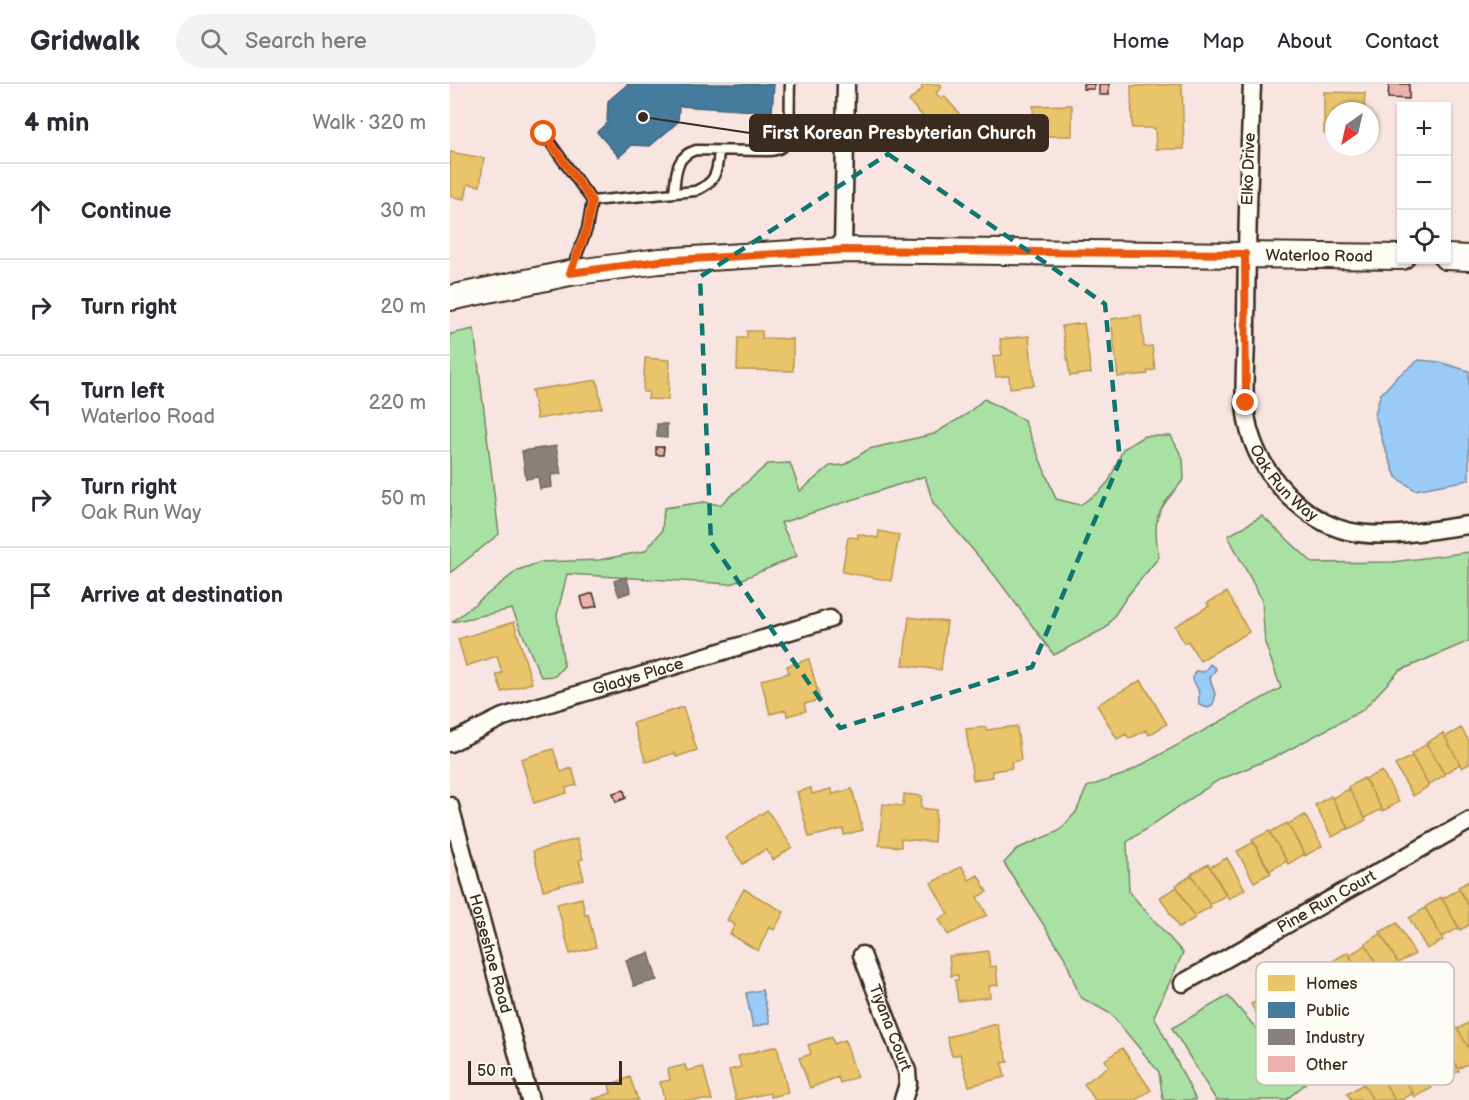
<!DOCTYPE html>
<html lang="en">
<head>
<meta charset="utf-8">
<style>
	:root { --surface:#fff; --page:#f2f2f3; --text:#2b2b33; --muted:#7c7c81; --line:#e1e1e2 }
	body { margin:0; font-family:"Balsamiq Sans",sans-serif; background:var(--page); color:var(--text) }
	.controls { position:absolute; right:18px; top:18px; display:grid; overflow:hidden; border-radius:0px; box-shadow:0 2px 4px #0004 }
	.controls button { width:54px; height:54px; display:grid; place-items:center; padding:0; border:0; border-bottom:2px solid var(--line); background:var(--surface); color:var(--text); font:30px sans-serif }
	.compass { position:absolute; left:875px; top:18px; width:54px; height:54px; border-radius:50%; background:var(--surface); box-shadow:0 2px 4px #0004; rotate:214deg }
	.scale { position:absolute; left:18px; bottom:15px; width:154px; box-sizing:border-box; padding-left:6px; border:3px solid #3b2a1e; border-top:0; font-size:16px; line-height:21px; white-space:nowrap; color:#3b2a1e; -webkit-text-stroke:4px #fdfcf7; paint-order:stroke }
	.stop { position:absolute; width:18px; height:18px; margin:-14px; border:4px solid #ea580c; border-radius:50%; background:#fff }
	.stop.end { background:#ea580c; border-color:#fff; box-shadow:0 2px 6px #0008 }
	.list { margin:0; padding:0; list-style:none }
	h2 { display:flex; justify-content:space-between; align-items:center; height:78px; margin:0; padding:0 24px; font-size:26px }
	h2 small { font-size:20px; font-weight:400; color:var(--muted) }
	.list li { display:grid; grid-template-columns:39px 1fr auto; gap:18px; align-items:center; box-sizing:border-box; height:96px; padding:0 24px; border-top:2px solid var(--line) }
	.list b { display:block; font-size:22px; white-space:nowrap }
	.list p { margin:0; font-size:20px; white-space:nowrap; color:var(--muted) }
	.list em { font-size:20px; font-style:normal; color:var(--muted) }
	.icon { flex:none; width:33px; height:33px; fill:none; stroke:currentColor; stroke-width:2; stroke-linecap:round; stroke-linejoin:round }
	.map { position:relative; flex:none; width:1019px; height:1016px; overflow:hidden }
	header { display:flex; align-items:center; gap:36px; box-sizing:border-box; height:84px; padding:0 30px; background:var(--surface); border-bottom:2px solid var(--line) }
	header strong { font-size:28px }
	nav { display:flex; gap:33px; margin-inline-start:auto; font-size:21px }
	.search { width:420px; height:54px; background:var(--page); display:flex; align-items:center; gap:15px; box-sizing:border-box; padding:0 21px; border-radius:33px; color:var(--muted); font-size:22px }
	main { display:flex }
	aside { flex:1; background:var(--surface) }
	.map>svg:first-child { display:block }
	.green { fill:#a9e1a5; stroke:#728662; stroke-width:1.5 }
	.water { fill:#9acaf6; stroke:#748aa0; stroke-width:1.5 }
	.homes { fill:#e9c46a; stroke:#b59653; stroke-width:1.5 }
	.public { fill:#457b9d; stroke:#426377; stroke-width:1.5 }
	.industry { fill:#8a817c; stroke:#726760; stroke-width:1.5 }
	.building { fill:#ecb0ad; stroke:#3b2a1e; stroke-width:1.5 }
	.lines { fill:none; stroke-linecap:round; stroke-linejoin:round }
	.lane-casing { stroke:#3b2a1e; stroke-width:13 }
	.street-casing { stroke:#3b2a1e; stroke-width:21 }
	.secondary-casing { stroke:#3b2a1e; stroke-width:28 }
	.lane { stroke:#fdfcf7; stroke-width:8 }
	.street { stroke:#fdfcf7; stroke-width:16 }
	.secondary { stroke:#fdfcf7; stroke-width:24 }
	.route { stroke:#ea580c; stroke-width:8 }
	.marked { fill:none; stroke:#0f766e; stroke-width:4.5; stroke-dasharray:12 8; stroke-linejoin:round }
	.labels { text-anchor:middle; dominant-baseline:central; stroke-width:6; stroke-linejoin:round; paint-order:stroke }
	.street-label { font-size:16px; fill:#3b2a1e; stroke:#fdfcf7 }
	.key { fill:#fdfcf7; stroke:#c3bdb6; stroke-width:1.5 }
	.key-label { font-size:16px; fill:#3b2a1e }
	.leader { fill:none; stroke:#3b2a1e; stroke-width:2 }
	.callout-dot { fill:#3b2a1e; stroke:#fdfcf7; stroke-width:2 }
	.callout { fill:#3b2a1e; stroke:#3b2a1e; stroke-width:2 }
	.callout-label { font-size:18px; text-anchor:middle; font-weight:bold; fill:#fff }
</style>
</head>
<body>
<header>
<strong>Gridwalk</strong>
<div class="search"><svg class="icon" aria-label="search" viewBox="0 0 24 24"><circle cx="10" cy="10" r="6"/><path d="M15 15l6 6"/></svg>Search here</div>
<nav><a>Home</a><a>Map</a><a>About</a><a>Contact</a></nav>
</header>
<main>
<aside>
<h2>4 min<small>Walk · 320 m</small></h2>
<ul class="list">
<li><svg class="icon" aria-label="ahead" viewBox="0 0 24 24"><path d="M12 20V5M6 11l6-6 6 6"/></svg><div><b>Continue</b></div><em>30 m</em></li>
<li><svg class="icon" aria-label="right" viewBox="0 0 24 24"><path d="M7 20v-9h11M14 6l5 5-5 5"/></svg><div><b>Turn right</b></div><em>20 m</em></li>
<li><svg class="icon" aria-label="left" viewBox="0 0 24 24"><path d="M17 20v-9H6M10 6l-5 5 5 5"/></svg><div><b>Turn left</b><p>Waterloo Road</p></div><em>220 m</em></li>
<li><svg class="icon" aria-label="right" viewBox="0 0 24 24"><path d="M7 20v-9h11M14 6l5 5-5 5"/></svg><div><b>Turn right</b><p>Oak Run Way</p></div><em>50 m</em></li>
<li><svg class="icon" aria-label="arrive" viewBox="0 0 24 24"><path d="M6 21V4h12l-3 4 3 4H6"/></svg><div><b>Arrive at destination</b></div></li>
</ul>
</aside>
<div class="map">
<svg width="1019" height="1016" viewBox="0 0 1019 1016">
	<rect width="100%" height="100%" fill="#f8e5e1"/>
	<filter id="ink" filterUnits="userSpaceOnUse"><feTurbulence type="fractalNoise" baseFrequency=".0167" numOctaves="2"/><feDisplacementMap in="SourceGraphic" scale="12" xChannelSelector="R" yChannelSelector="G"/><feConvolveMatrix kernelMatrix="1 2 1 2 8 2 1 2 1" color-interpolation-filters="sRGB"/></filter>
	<g filter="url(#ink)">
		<path class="green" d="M24,245L49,450L0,489V250Z
			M534,315L574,336L606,415L630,421L649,408L659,397L673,365L694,352H721L733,375L734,395C708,427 701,431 709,473L678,511L656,544L604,571L546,493L483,419L475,392L331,439L347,472L281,500L117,490L107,531L114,582L105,592L91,593L62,525L2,538L68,486L91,478L149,476L195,467L212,447L214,424L254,418L270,421L318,380L340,379L350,407L380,382L394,381L419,365L484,350L517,330Z
			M812,432L863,479L943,478L1019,468V557L949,587L913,626L831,670L767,697L677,758L679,808L733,869L704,932L746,1016H713L709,988L661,930L630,913L615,874L554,779L567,765L609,747L626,728L637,703L675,690L831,604L815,559L812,516L778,452Z
			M778,912L855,1000L836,1016H766L722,944Z"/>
		<path class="water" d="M969,276L989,278L1019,287V396L965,406L946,393L934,362L925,331L930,311L947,293Z
			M760,580L766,585L760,594C762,605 769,611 762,622L758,624L749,621C748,616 750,611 748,606C745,597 740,596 745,587L754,588Z
			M312,906L320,939L303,943L296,909Z"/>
		<path class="homes" d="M473,0H490L492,3L486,9L491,15L494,12L509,29L484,52L470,37L474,34L459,17L473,4L471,2Z
			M732,0L734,65H706L705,44H682L681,2Z
			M874,8L915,9L914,27H884V50L874,49Z
			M622,21V52H584L583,22Z
			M0,68L34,74L30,102L18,100L15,115L0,112Z
			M691,231L694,263L702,262L705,286L697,287L698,290L668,293L661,235Z
			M634,239L641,289L620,292L612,242Z
			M297,247H312V254L343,255V287L287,286L288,254H297Z
			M579,252L584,301L560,304L559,292L546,293L543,272L552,271L550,255Z
			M195,274L220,276L218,316L198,315L199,308H193Z
			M147,296L152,324L87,335L82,306Z
			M429,447L449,451L441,497L392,488L398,453L408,454V450L428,454Z
			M777,508L799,548L750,577L738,557L734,559L725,542L759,522L757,519Z
			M459,533L497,538L491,586L453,581Z
			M64,538L82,599L52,608L46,590L52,589L47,572L16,582L8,555Z
			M359,575L370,616L354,620L356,627L337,632L336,626L320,630L311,596L339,589L337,582Z
			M691,596L717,640L699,651L696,646L679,655L676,650L667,655L647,621Z
			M233,623L247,666L226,673L225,669L196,678L183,639Z
			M567,642L571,676L561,678L562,684L542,687L543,693L523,696L516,645L536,643V646Z
			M1011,644L1019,657V680L1012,684L995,653Z
			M993,649L1010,680L994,690L976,659Z
			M977,660L995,691L978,701L961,670Z
			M103,665L111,688L122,684L127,701L116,704L117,709L84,719L71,675Z
			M962,672L979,702L963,712L945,681Z
			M932,687L949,718L933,727L915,695Z
			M914,694L932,725L915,734L898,703Z
			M361,704L362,710L381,705L383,710L402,705L413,746L394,751L393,745L359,753L347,708Z
			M899,705L916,736L899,745L882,714Z
			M454,710L472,712L471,724L486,726L484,758L451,755V763L429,761L433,720L453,722Z
			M881,712L899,744L882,753L865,721Z
			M317,726L342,763L323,776L316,765L293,780L275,754Z
			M855,731L872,762L855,772L838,740Z
			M837,739L855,770L838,780L820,748Z
			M819,747L837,777L819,787L802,756Z
			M127,755L133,775L129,776L134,795L93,806L83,767Z
			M804,758L821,789L804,798L787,767Z
			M777,774L795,805L779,815L760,783Z
			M758,780L776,811L760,821L741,790Z
			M512,782L519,796L528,791L537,808L527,813L537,831L498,851L489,835L498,830L481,799Z
			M742,791L761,823L744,832L726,801Z
			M1019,797V823L1008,803Z
			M727,803L745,834L729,844L710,813Z
			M294,805L334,828L324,846L319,843L308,867L280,850L285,841L277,836Z
			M1009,805L1019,823V841L1010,846L992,815Z
			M991,813L1009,844L992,853L975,823Z
			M132,814L135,831L138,830L146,863L120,870L107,820Z
			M975,824L993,856L977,865L959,834Z
			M947,839L965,870L948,879L930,848Z
			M931,850L949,881L932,890L915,859Z
			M916,861L933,892L917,902L899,871Z
			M538,867L540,883L546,882L548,901L539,902L540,913L508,917L505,896H508V891L501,892L499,872Z
			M898,868L915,899L899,909L881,878Z
			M818,911L835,942L818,951L801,920Z
			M1019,938V965L1008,945Z
			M547,940L558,978L552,979L555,993L519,1002L510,970L502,972L497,953Z
			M1007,944L1019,965V979L1008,985L990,953Z
			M382,953L384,960L395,956L407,993L390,999L388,993L360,1004L349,974L361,970L358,961Z
			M991,954L1009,987L992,996L974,964Z
			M327,962L338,1009L321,1013L320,1009L286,1016L279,986L291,983L288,972Z
			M672,964L701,1006L686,1016H645L634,1000L659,982L655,976Z
			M963,973L982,1004L965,1013L947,983Z
			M944,979L963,1009L952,1016H945L928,988Z
			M235,981L237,987L253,983L262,1016H214L210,998L220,996L218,985Z
			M929,990L945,1016H923L913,1000Z
			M180,993L188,1016H141L161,1009L159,1001Z
			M913,1000L923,1016H901L897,1010Z"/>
		<path class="public" d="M178,0H324L322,28L229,22L228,38L200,62L182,61L169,73L147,48L157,39L158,17Z"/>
		<path class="industry" d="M207,340H217V354L207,353Z
			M106,362L111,390L101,391L102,403L90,405L88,393L76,395L72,367Z
			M176,493L181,508L169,512L164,497Z
			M199,869L207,896L184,902L176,876Z"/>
		<path class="building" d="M633,0H644V5H633Z
			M649,0H659V11H649Z
			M939,0H959V15L938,14Z
			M206,363H214L213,371H206Z
			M143,509L147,522L134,525L131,513Z
			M174,706L176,714L166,718L163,709Z"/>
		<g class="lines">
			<defs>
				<path id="lane" d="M94,50L142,117L137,145L121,186
					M224,109C226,90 225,72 246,66L318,67C324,67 328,66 332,63C342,54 339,14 340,0
					M142,117L245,107C267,98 267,88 269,67"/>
				<g id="street">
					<path id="s1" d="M802,0C799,84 796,167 796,251C796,284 790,323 802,355C815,394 856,437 897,447C937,456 979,446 1019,441"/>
					<path d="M393,166L396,0"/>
					<path id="s2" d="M0,659L53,633L380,535"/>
					<path id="s3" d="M0,722L80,1016"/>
					<path id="s4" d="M412,871L457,987L458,1000L453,1016"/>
					<path id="s5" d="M733,899L1019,737"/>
				</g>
				<g id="secondary">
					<path d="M996,173L1019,174"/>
					<path id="s6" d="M0,214L120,189L209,177L393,166L952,173"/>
				</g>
			</defs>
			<use href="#lane" class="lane-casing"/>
			<use href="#street" class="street-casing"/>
			<use href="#secondary" class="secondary-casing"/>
			<use href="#lane" class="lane"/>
			<use href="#street" class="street"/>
			<use href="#secondary" class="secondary"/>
		</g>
	</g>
	<g class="lines" filter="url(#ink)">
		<path class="route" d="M94,50L142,117L137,145L120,189L209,177L393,166L795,170L796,319"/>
	</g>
	<path class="marked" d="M438,70L655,220L670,377L582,583L390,644L261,458L250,193Z"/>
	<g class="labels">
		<g class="street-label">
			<text transform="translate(799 85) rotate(-88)">Elko Drive</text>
			<text stroke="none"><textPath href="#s6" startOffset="873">Waterloo Road</textPath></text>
			<text stroke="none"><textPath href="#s1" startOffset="411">Oak Run Way</textPath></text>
			<text stroke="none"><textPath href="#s2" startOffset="200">Gladys Place</textPath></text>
			<text stroke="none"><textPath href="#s5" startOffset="165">Pine Run Court</textPath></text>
			<text stroke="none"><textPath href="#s3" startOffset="153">Horseshoe Road</textPath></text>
			<text stroke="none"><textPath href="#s4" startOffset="78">Tiyana Court</textPath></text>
		</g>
	</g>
	<rect x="806" y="878" width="198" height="123" rx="9" class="key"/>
	<rect x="818" y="891" width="27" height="16" fill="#e9c46a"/>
	<rect x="818" y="918" width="27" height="16" fill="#457b9d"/>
	<rect x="818" y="945" width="27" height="16" fill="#8a817c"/>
	<rect x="818" y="972" width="27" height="16" fill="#ecb0ad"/>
	<g class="key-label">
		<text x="856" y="905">Homes</text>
		<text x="856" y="932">Public</text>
		<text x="856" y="959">Industry</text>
		<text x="856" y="986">Other</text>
	</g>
	<path class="leader" d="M193 33L300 49"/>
	<circle class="callout-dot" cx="193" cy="33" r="6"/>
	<rect class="callout" x="300" y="31" width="298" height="36" rx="6"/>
	<g class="callout-label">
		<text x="449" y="55">First Korean Presbyterian Church</text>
	</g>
</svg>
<div class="controls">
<button>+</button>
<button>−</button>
<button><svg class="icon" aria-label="locate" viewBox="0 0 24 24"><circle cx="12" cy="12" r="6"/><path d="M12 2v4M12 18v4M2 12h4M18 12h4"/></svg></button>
</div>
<svg class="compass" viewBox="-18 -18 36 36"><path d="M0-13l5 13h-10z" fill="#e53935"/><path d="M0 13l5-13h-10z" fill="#7c7c81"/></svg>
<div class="scale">50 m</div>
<div class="stop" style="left:94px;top:50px"></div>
<div class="stop end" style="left:796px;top:319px"></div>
</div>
</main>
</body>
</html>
